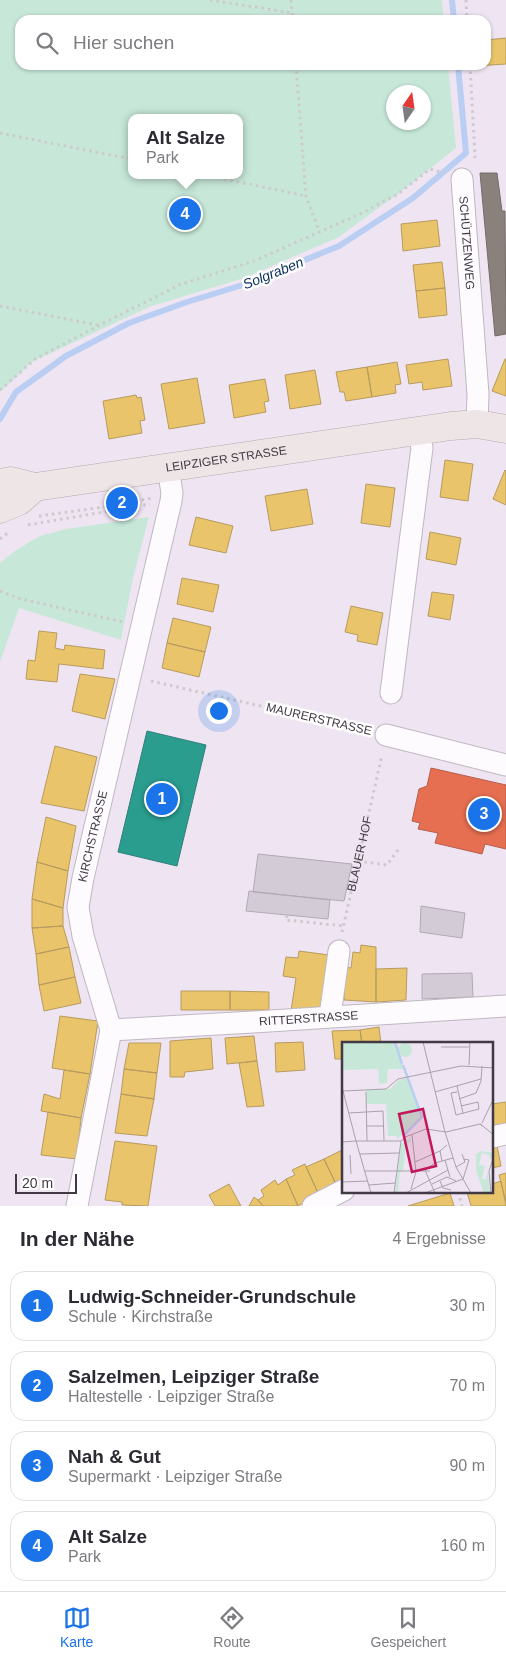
<!DOCTYPE html>
<html lang="de">
<head>
<meta charset="utf-8">
<style>
	:root { --surface:#fff; --page:#f2f2f3; --text:#2b2b33; --muted:#7c7c81; --line:#e1e1e2; --accent:#1a73e8 }
	body { margin:0; font-family:Helvetica,sans-serif; background:var(--page); color:var(--text) }
	.compass { position:absolute; left:386px; top:85px; width:45px; height:45px; border-radius:50%; background:var(--surface); box-shadow:0 1px 4px #0004; rotate:13deg }
	.scale { position:absolute; left:15px; bottom:12px; width:62px; box-sizing:border-box; padding-left:5px; border:2px solid #413a44; border-top:0; font-size:14px; line-height:18px; white-space:nowrap; color:#413a44; -webkit-text-stroke:4px #fff; paint-order:stroke }
	.you { position:absolute; left:218px; top:710px; width:18px; height:18px; margin:-12px; border:4px solid #fff; border-radius:50%; background:#1a73e8; box-shadow:0 0 0 8px #1a73e833 }
	.badge { display:grid; place-items:center; width:32px; height:32px; border-radius:50%; background:var(--accent); color:#fff; font-size:16px; font-weight:700 }
	.pin { position:absolute; translate:-50% -50%; border:2px solid #fff; box-shadow:0 1px 5px #0006 }
	.popup { position:absolute; left:128px; top:114px; width:115px; height:65px; box-sizing:border-box; display:grid; place-content:center; border-radius:10px; background:var(--surface); filter:drop-shadow(0 1px 4px #0005); font-size:16px; white-space:nowrap; color:var(--muted) }
	.popup b { font-size:19px; color:var(--text) }
	.popup::after { content:''; position:absolute; left:50%; top:100%; margin-left:-10px; border:10px solid transparent; border-top-color:var(--surface) }
	.list { margin:0; padding:0; list-style:none }
	h2 { display:flex; justify-content:space-between; align-items:center; height:65px; margin:0; padding:0 20px; font-size:21px }
	h2 small { font-size:16px; font-weight:400; color:var(--muted) }
	.list li { display:grid; grid-template-columns:32px 1fr auto; gap:15px; align-items:center; box-sizing:border-box; height:70px; margin:0 10px 10px; padding:0 10px; border:1px solid var(--line); border-radius:15px }
	.list b { display:block; font-size:19px; white-space:nowrap }
	.list p { margin:0; font-size:16px; white-space:nowrap; color:var(--muted) }
	.list em { font-size:16px; font-style:normal; color:var(--muted) }
	.icon { flex:none; width:28px; height:28px; fill:none; stroke:currentColor; stroke-width:2; stroke-linecap:round; stroke-linejoin:round }
	.map { position:relative; flex:none; width:506px; height:1206px; overflow:hidden }
	.search { position:absolute; background:var(--surface); box-shadow:0 1px 4px #0004; left:15px; right:15px; top:15px; height:55px; display:flex; align-items:center; gap:12px; box-sizing:border-box; padding:0 18px; border-radius:15px; color:var(--muted); font-size:19px }
	.sheet { height:385px; background:var(--surface) }
	nav { display:flex; justify-content:space-around; align-items:center; box-sizing:border-box; height:70px; border-top:1px solid var(--line); background:var(--surface); font-size:14px; color:var(--muted) }
	nav a { display:grid; justify-items:center; gap:2px }
	nav .on { color:var(--accent) }
	.map>svg:first-child { display:block }
	.green { fill:#c7e8d9; fill-rule:evenodd }
	.homes { fill:#e9c46a; stroke:#b79b5f }
	.shops { fill:#e76f51; stroke:#b55f4d }
	.schools { fill:#2a9d8f; stroke:#317f78 }
	.industry { fill:#8a817c; stroke:#746c6b }
	.lines { fill:none; stroke-linecap:round; stroke-linejoin:round }
	.stream { stroke:#bacef3; stroke-width:6 }
	.building { fill:#d3ccd6; stroke:#b1aab5 }
	.minor-casing { stroke:#bfb7c2; stroke-width:23 }
	.major-casing { stroke:#b9a8ae; stroke-width:29 }
	.path { stroke:#cdcace; stroke-width:3; stroke-dasharray:2.5 4; stroke-linecap:butt }
	.minor { stroke:#fdfbfd; stroke-width:21 }
	.major { stroke:#eee5e7; stroke-width:28 }
	.labels { text-anchor:middle; dominant-baseline:central; stroke-width:5; stroke-linejoin:round; paint-order:stroke }
	.street-label { font-size:12px; fill:#413a44; stroke:#fff }
	.water-label { font-size:14px; font-style:italic; fill:#0b2f5e; stroke:#fff }
	.inset-river { fill:none; stroke:#bacef3; stroke-width:2.5 }
	.inset-road { fill:none; stroke:#a9a1ac; stroke-width:1 }
	.view { fill:#c2185b; fill-opacity:0.15; stroke:#c2185b; stroke-width:2.5 }
	.inset-edge { fill:none; stroke:#413a44; stroke-width:2.5 }
</style>
</head>
<body>
<div class="map">
<svg width="506" height="1206" viewBox="0 0 506 1206">
	<rect width="100%" height="100%" fill="#efe5f2"/>
	<path class="green" d="M0,0H442L444,20H20V65H448L456,148L403,190L339,237L244,278L149,307L32,362L0,392ZM394,92H424V122H394ZM131,118H239V175H131Z
		M149,517L133,578L121,640L19,608L0,662V563L16,550L40,536L66,529Z"/>
	<path class="homes" d="M506,38V64L476,66L475,65H486V40Z
		M437,220L440,246L403,251L401,224Z
		M442,262L445,288L416,291L413,265Z
		M445,288L447,315L419,318L416,291Z
		M448,359L452,386L423,390L422,382L409,384L406,365Z
		M505,359H506V396L492,391Z
		M397,362L401,384L395,385L396,393L372,397L367,367Z
		M367,367L372,397L346,401L344,392H340L336,372Z
		M315,370L321,404L290,409L285,375Z
		M197,378L205,423L169,429L161,384Z
		M265,379L269,401L264,402L266,412L234,418L229,385Z
		M136,395L137,398L141,397L145,420L140,421L142,433L109,439L103,401Z
		M445,460L473,464L468,501L440,497Z
		M505,470L506,471V505L493,499Z
		M366,484L395,488L390,527L361,523Z
		M307,489L313,524L271,531L265,496Z
		M196,517L233,526L226,553L189,545Z
		M430,532L461,538L456,565L426,559Z
		M182,578L219,585L213,612L177,604Z
		M432,592L454,595L450,620L428,616Z
		M351,606L383,613L377,645L357,641L358,635L345,632Z
		M173,618L211,627L205,652L167,643Z
		M39,631L57,633L55,648L64,650L65,645L105,650L103,669L59,664L57,682L26,679L28,660L35,661Z
		M167,643L205,652L199,677L162,668Z
		M80,674L115,679L105,719L72,711Z
		M55,746L97,757L84,811L41,803Z
		M46,817L76,826L68,871L37,862Z
		M37,862L68,871L63,908L32,899Z
		M32,899L63,908V926L32,928Z
		M63,926L69,947L36,954L32,928Z
		M361,945L376,947V1002L344,1000L345,967L351,968L353,952L360,953Z
		M69,947L75,977L39,985L36,954Z
		M299,951L329,955L321,1008L291,1011L296,978L283,976L286,957L298,958Z
		M407,968L406,1000L376,1002V969Z
		M75,977L81,1003L44,1011L39,985Z
		M181,991H230V1010H181Z
		M230,991L269,992V1010H230Z
		M60,1016L98,1021L90,1074L52,1068Z
		M379,1027L381,1044H362L360,1030Z
		M360,1030L362,1044H344V1059H335L332,1031Z
		M254,1036L257,1061L227,1064L225,1038Z
		M211,1038L213,1069L185,1072L184,1077H170V1041Z
		M303,1042L305,1070L276,1072L275,1043Z
		M129,1043H161L157,1073L124,1069Z
		M257,1061L264,1106L247,1107L239,1063Z
		M124,1069L157,1073L154,1099L121,1094Z
		M64,1070L90,1074L81,1118L41,1111L44,1094L60,1099Z
		M121,1094L154,1099L147,1136L115,1133Z
		M506,1102V1128L492,1130V1104Z
		M48,1112L81,1118L77,1159L41,1155Z
		M115,1141L157,1146L148,1206L122,1205V1202L105,1200Z
		M492,1141H496L501,1166L492,1168Z
		M344,1149V1180L336,1184L324,1159Z
		M324,1159L336,1184L318,1193L306,1167Z
		M305,1164L318,1193L298,1206L286,1179L295,1175L292,1170Z
		M506,1173V1202L499,1175Z
		M286,1179L298,1206H263L258,1200L264,1196L261,1190L275,1180L278,1185Z
		M501,1181L506,1206H471L467,1192H492V1184Z
		M229,1184L241,1206H215L209,1195Z
		M450,1193L454,1206H408Z
		M254,1197L258,1200L263,1206H249Z"/>
	<path class="shops" d="M431,768L506,785V849L485,844L482,854L435,843L438,833L418,829L420,823L412,821L419,789L427,786Z"/>
	<path class="schools" d="M147,731L206,745L177,866L118,852Z"/>
	<path class="industry" d="M480,173H497L502,211H505L506,334L495,336Z"/>
	<g class="lines">
		<path class="stream" d="M452,0L454,20
			M0,419L16,392L66,356L129,323L187,302L246,284L339,246L413,198L466,153L458,65"/>
	</g>
	<path class="building" d="M258,854L352,864L344,901L253,892Z
		M249,891L330,900L328,919L246,911Z
		M421,906L465,913L462,938L420,932Z
		M472,973L473,997L422,999V974Z"/>
	<g class="lines">
		<defs>
			<g id="minor">
				<path id="s2" d="M462,179L478,394L477,424"/>
				<path d="M391,693L420,463L422,448L418,430"/>
				<path d="M386,735L506,765"/>
				<path d="M330,1016L339,951"/>
				<path id="s3" d="M111,1030L253,1022L506,1006"/>
				<path d="M492,1137L506,1134"/>
				<path id="s4" d="M77,1206L111,1030L83,936L78,907L83,878L171,501L172,493L168,468"/>
				<path d="M313,1206L344,1190"/>
			</g>
			<g id="major">
				<path id="s5" d="M0,483L11,481L35,487L451,426L477,424L506,429"/>
				<path d="M0,509L19,501L35,487"/>
			</g>
		</defs>
		<use href="#minor" class="minor-casing"/>
		<use href="#major" class="major-casing"/>
		<g class="path">
			<path d="M210,0L292,13"/>
			<path d="M291,0L293,20"/>
			<path d="M466,0L467,20"/>
			<path d="M296,65L306,196L319,231"/>
			<path d="M470,65L475,156L474,162"/>
			<path d="M0,133L131,159"/>
			<path d="M205,175L306,196"/>
			<path d="M0,306L97,325"/>
			<path d="M0,390L35,359L98,326L179,285L254,261L362,213L398,194L430,169L444,173"/>
			<path d="M39,516L118,505L152,498"/>
			<path d="M28,525L150,504"/>
			<path d="M0,539L9,532"/>
			<path d="M0,591L21,599L123,622"/>
			<path d="M151,681L366,730"/>
			<path d="M358,861L387,865L400,847"/>
			<path d="M287,915L286,920L344,926"/>
			<path id="s1" d="M342,932L382,755"/>
			<path d="M458,1192L462,1206"/>
		</g>
		<use href="#minor" class="minor"/>
		<use href="#major" class="major"/>
	</g>
	<g class="labels">
		<g class="street-label">
			<text stroke="none"><textPath href="#s2" startOffset="64">SCHÜTZENWEG</textPath></text>
			<text stroke="none"><textPath href="#s5" startOffset="229">LEIPZIGER STRASSE</textPath></text>
			<text transform="translate(319 719) rotate(13)">MAURERSTRASSE</text>
			<text stroke="none"><textPath href="#s4" startOffset="379">KIRCHSTRASSE</textPath></text>
			<text stroke="none"><textPath href="#s1" startOffset="80">BLAUER HOF</textPath></text>
			<text stroke="none"><textPath href="#s3" startOffset="198">RITTERSTRASSE</textPath></text>
		</g>
		<g class="water-label">
			<text transform="translate(273 273) rotate(-22)">Solgraben</text>
		</g>
	</g>
	<g transform="translate(342 1042)">
		<rect width="151" height="151" fill="#efe5f2"/>
		<path d="M0,0H52L62,27H46L45,41L37,42L36,27L0,28ZM56 8a7 7 0 1 1 14 0a7 7 0 1 1-14 0ZM66,36L80,75L55,97V94H46L44,62H25L24,48L48,47L57,38ZM69,95V101H64L61,129H58L56,151H53L59,102ZM139,109L151,111L148,118L147,113L140,111L137,123L143,124L140,137H144L146,129L148,151H142L134,129V112Z" fill="#c7e8d9"/>
		<path class="inset-river" d="M53,0L60,22M61,94L80,75L61,23"/>
		<path class="inset-road" d="M81,0L103,90M99,5H127M127,23L128,0M115,44L121,71M0,45L14,99H59L64,95M1,49L44,47L56,37L119,24L152,26M24,50L25,99M93,50L139,37M115,50L109,51L114,73L137,67L136,60L119,64M117,57L134,51L139,39L140,24M7,71L41,69L42,99M140,81L152,56M24,84H41M141,84L138,82L152,93M103,90L114,125L129,151M63,95L84,87L104,90L138,82M0,100L14,99L29,151M18,112L57,111M8,113L9,132M103,118L108,135M100,119L98,109L105,103M73,120L98,109M114,125L123,120L120,112M23,129H88M121,137L127,118L122,117M98,139L101,146L109,148M0,140L26,139M90,142L105,135L114,139M27,143L53,141M69,147L74,130L70,93M52,151L59,99M64,151L106,128M83,151L121,137M93,151L83,128L93,121L111,116M149,151L147,129L152,114"/>
		<path class="view" d="M81,67L94,124L70,130L57,72Z"/>
		<rect width="151" height="151" class="inset-edge"/>
	</g>
</svg>
<svg class="compass" viewBox="-18 -18 36 36"><path d="M0-13l5 13h-10z" fill="#e53935"/><path d="M0 13l5-13h-10z" fill="#7c7c81"/></svg>
<div class="scale">20 m</div>
<div class="you"></div>
<div class="pin badge" style="left:162px;top:799px">1</div>
<div class="pin badge" style="left:122px;top:503px">2</div>
<div class="pin badge" style="left:484px;top:814px">3</div>
<div class="pin badge" style="left:185px;top:214px">4</div>
<div class="popup"><b>Alt Salze</b>Park</div>
<div class="search"><svg class="icon" aria-label="search" viewBox="0 0 24 24"><circle cx="10" cy="10" r="6"/><path d="M15 15l6 6"/></svg>Hier suchen</div>
</div>
<section class="sheet">
<h2>In der Nähe<small>4 Ergebnisse</small></h2>
<ul class="list">
<li><span class="badge">1</span><div><b>Ludwig-Schneider-Grundschule</b><p>Schule · Kirchstraße</p></div><em>30 m</em></li>
<li><span class="badge">2</span><div><b>Salzelmen, Leipziger Straße</b><p>Haltestelle · Leipziger Straße</p></div><em>70 m</em></li>
<li><span class="badge">3</span><div><b>Nah &amp; Gut</b><p>Supermarkt · Leipziger Straße</p></div><em>90 m</em></li>
<li><span class="badge">4</span><div><b>Alt Salze</b><p>Park</p></div><em>160 m</em></li>
</ul>
</section>
<nav>
<a class="on"><svg class="icon" aria-label="map" viewBox="0 0 24 24"><path d="M3 6l6-2 6 2 6-2v14l-6 2-6-2-6 2zM9 4v14M15 6v14"/></svg>Karte</a>
<a><svg class="icon" aria-label="directions" viewBox="0 0 24 24"><path d="M12 3l9 9-9 9-9-9zM9 14v-3h6M13 9l2 2-2 2"/></svg>Route</a>
<a><svg class="icon" aria-label="saved" viewBox="0 0 24 24"><path d="M7 4h10v16l-5-4-5 4z"/></svg>Gespeichert</a>
</nav>
</body>
</html>
